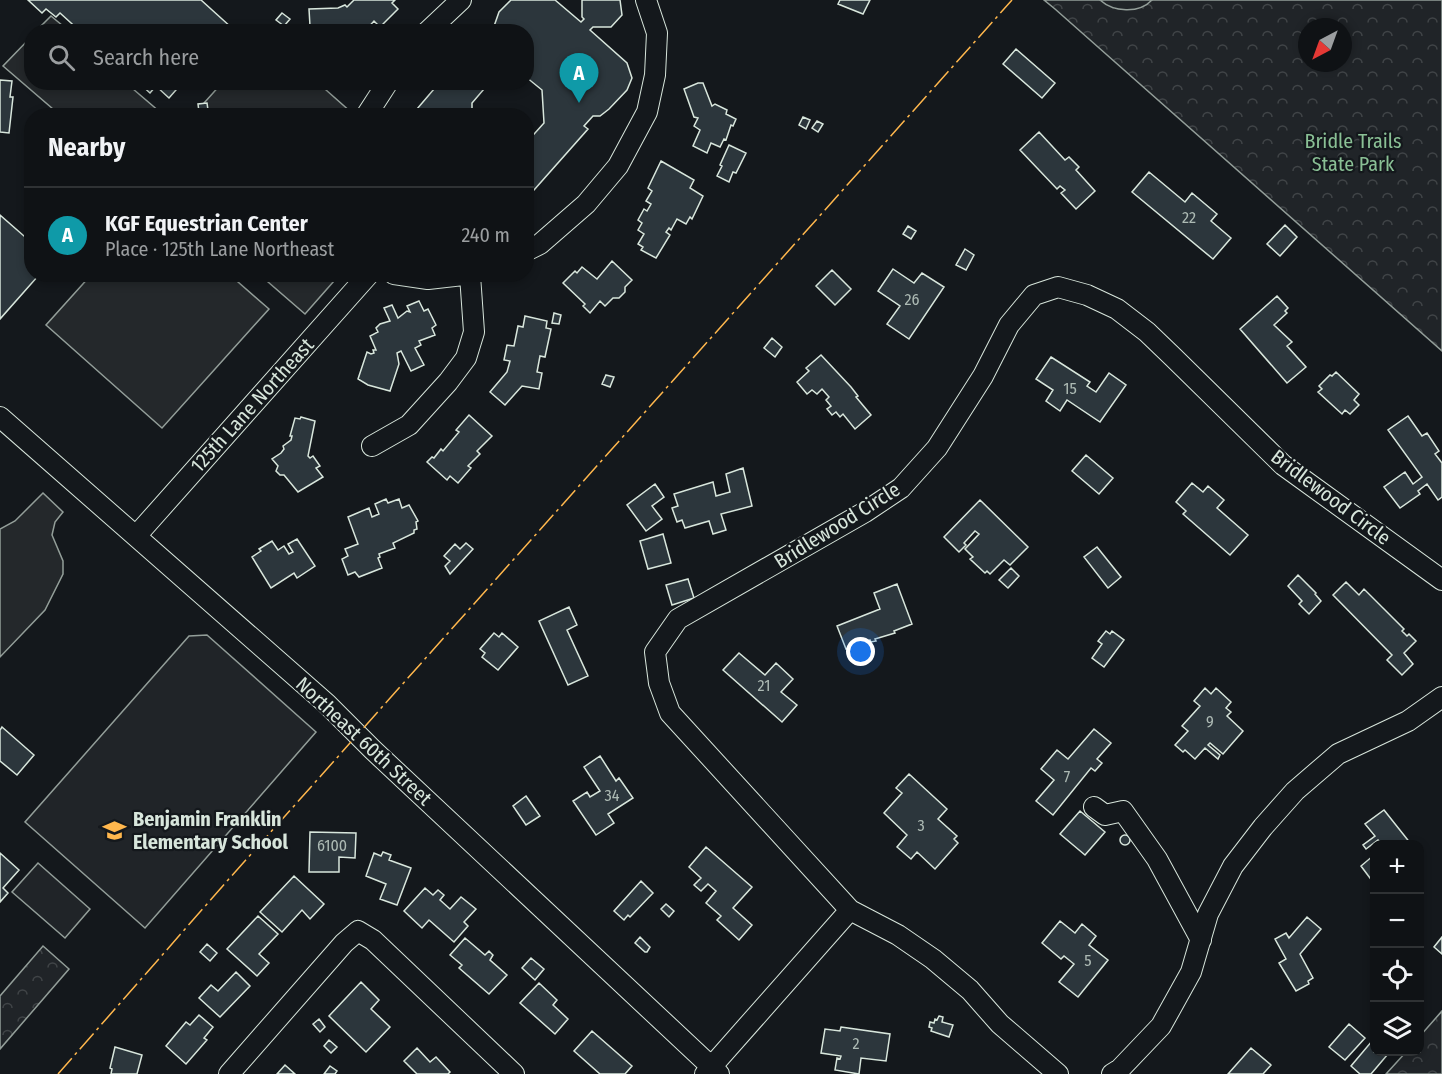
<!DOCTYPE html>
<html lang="en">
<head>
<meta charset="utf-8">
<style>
	:root { --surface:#0f1215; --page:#1d2022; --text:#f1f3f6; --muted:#9b9ea0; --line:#2f3234; --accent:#8c9099 }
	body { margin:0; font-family:"Fira Sans Condensed",sans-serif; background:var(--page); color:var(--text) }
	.controls { position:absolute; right:18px; bottom:18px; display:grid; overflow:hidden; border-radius:12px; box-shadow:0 3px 9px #0003 }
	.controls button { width:54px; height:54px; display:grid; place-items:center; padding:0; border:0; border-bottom:2px solid var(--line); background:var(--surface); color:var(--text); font:30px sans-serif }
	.compass { position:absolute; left:1298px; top:18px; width:54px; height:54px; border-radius:50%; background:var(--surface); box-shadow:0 3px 9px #0003; rotate:221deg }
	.you { position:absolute; left:861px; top:652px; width:21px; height:21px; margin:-15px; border:4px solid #fff; border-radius:50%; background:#1a73e8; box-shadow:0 0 0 9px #1a73e833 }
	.badge { display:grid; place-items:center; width:39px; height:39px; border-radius:50%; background:var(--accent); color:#fff; font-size:20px; font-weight:700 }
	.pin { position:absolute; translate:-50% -50px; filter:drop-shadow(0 2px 3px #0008) }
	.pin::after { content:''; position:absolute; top:32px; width:21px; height:18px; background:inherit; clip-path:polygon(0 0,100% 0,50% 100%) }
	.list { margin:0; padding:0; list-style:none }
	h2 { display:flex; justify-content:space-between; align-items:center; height:78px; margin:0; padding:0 24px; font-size:26px }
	h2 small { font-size:20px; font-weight:400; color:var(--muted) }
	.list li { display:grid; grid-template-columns:39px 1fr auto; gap:18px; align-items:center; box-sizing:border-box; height:96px; padding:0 24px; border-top:2px solid var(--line) }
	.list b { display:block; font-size:22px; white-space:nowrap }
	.list p { margin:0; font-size:20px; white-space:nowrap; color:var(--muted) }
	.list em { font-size:20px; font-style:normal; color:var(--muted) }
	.icon { flex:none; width:33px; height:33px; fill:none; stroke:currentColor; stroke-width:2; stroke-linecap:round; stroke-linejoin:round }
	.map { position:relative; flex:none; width:1442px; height:1074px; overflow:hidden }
	.search { position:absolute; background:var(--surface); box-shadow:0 3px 9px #0003; left:24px; top:24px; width:510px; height:66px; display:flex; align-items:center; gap:15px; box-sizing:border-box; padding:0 21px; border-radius:24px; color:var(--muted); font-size:22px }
	.panel { position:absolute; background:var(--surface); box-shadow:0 3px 9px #0003; left:24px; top:108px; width:510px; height:174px; border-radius:24px }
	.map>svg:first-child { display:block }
	.forest { fill:url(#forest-crowns); stroke:#939e99; stroke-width:1.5; fill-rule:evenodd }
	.garden { fill:#202428; stroke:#939e99; stroke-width:1.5 }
	.parking { fill:#24282b; stroke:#939e99; stroke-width:1.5 }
	.building { fill:#2c363c; stroke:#d8e6dc; stroke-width:1.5 }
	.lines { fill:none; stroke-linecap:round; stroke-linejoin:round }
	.minor-casing { stroke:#d8e6dc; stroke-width:22 }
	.minor { stroke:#14181c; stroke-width:20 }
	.power { stroke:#ffb74d; stroke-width:1.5; stroke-dasharray:21 4.5 3 4.5; stroke-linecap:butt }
	.labels { text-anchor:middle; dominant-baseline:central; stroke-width:4.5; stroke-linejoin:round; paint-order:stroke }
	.number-label { font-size:16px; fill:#adbab4 }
	.park-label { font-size:20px; fill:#8ac095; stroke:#14181c }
	.street-label { font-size:20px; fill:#d8e6dc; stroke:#14181c }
	.poi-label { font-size:20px; font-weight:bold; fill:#d8e6dc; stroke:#14181c; text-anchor:start }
</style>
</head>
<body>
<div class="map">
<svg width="1442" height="1074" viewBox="0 0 1442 1074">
	<defs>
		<pattern id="forest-crowns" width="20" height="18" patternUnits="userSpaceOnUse" patternTransform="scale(1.5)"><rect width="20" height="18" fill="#202428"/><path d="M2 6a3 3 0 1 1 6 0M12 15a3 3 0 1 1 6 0" fill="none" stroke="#404447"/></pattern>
	</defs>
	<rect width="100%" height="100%" fill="#14181c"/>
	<path class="forest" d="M1044,0H1442V351L1055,9ZM1307,27H1343V63H1307Z
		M43,946L69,969L0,1049V996Z
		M1442,1011V1074H1386L1406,1052H1420V1036Z"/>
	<path class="garden" d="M1100,0H1152C1139,14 1113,12 1100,0Z
		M207,635L316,732L145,928L25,822L189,636Z
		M38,863L90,909L65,938L12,892Z"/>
	<path class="parking" d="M51,16L69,31H36Z
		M31,37L32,82L126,83L160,112L173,109L174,115H60L3,66Z
		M317,82L352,113L351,116H200L196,112L222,83Z
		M91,275H230L269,309L162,428L46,325Z
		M260,275H327L334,281L305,314Z
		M43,493L63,512L55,522L52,535L63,561V574L45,610L0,657V529L15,521Z"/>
	<path class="building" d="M28,0H201L232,28L229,32H81L60,13L56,17L46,9L42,13Z
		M354,0H395L392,3L398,9L380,27L374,21L364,32H334L337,29V25L310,26L309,9L338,8L345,5L347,7Z
		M511,0H555L581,22L584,19L582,17V0H620L622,15L611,27H593L590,30L627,63L632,78L627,90L609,109L600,116H593L584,126L588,129L526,199V143L544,123L542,90L526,77V32H492L499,12Z
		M840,0H870L863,14L838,4Z
		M282,13L290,19L284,26L276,20Z
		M1016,49L1055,83L1042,98L1003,64Z
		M0,80L12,81L10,97H13L9,133L0,132Z
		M138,82H183L169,98L156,86L150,93Z
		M440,82H490L472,103V109L467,116H411Z
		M698,83H703L712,106L715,104L727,110L726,114L736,119L733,126L731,125L726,140L724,139L720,147L711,143L707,153L693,146L700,130L694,126L698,118L694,117L684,89Z
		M207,103L208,110L199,112L198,104Z
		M803,117L810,120L806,129L799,125Z
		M817,121L823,124L818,132L812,128Z
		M1039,132L1065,160L1069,157L1079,167L1076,170L1095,191L1076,209L1061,193L1065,190L1060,186L1057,189L1020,150Z
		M729,145L746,153L736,173L733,172L729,182L717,176L722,166L720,165Z
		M661,161L694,180L690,188L703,196L692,219L690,217L686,224L677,219L671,230L669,228L666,232L670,235L656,258L641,250L643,247L638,244L644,234L638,230L642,223L638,220L644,209L647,211L651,204L646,201L652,191L648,188Z
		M1149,172L1185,202L1192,193L1217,214L1211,221L1231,238L1213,259L1132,192Z
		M0,215L32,243V274H45L41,279L38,276L0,319Z
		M1285,225L1297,237L1280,256L1267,244Z
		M908,226L916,231L911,239L903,234Z
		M965,249L974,255L966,270L956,265Z
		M612,261L632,280L625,287V292L619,298H613L605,306L600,301L590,313L583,306L585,304L563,283L575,271L577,273L582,267L597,279Z
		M893,269L914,283L922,273L944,287L909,339L887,324L900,306L878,291Z
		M832,270L851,289L835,305L816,286Z
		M1277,296L1288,308L1285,311L1287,313L1274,325L1292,342L1287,346L1306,367L1287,383L1240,329Z
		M419,301L424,311L428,309L436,325L432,328L435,335L419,341L421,345L415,348L424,365L411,371L401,351L397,353L399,364L390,391L368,385L358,379L367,352L371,354L374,353L373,350H376L370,336L378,332L376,328L380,324L390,321L384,308L392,305L398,318L407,311L410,312L407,306Z
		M554,313L561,315L559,324L552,323Z
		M525,316L547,321L546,328L551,329L545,357L540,356L537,372L542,373L539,389L522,386L505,405L490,392L507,372L510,361L504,360L507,345L514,346L518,326L523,327Z
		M772,338L782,347L775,357L764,348Z
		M821,355L851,387L858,396L856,397L871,415L855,429L843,414L840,417L836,412L832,415L827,409L831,406L826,400L829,397L822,389L817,394L812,390L807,394L797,382L809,371L806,368Z
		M1051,357L1090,382L1087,386L1096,392L1109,373L1126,385L1100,422L1067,400L1060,411L1046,401L1053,390L1036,379Z
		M1336,372L1359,394L1354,400L1359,405L1350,414L1345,410L1342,414L1318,392L1322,389L1319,386L1330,375L1332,376Z
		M606,375L614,377L610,387L602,384Z
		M469,415L492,436L477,451L480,454L468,466L471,468L458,483L450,476L447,480L427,462L432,457L434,458L441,449L443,451L459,432L456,430Z
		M1408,416L1422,436L1427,433L1439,451L1435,454L1442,463V497L1438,500L1427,484L1418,491L1420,494L1400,508L1384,487L1405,472L1413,484L1422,477L1388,430Z
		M301,417L315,421L308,456L310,458L313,456L320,466L316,468L323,477L298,492L284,475H280L276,471L278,466L272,459L281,453L284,449L283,446L291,440L292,436H290L295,418L300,419Z
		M1086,455L1113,478L1099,494L1072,471Z
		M743,468L752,506L721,514L726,530L713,534L709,521L685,528L682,520L677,522L672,508L678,506L674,494L713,482L716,496L730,492L726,474Z
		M1192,483L1203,492L1208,486L1224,500L1217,508L1248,535L1230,555L1183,514L1186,511L1176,502Z
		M655,484L664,497L652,506L662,519L646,531L627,505Z
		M386,499L388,503L399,499L402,508L409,505L418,521L416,522L417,529L414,530V533L393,543L395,548L379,554L380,557L378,558L382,568L359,577L355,572L348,575L342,559L348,556L345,549L358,544L348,517L369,508L372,517L379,514L375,504Z
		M980,500L1028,547L1010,565L1004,560L990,574L987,571L985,573L970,559L973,557L965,549L979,534L975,531L964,543L966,545L959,552L944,537Z
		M663,534L671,563L648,569L640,541Z
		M297,539L315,566L297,578L294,573L271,588L252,557L261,551L259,549L272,541L278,550L284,546L289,554L293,552L288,544Z
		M466,543L473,549L450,574L445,566L450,561L444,556L455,544L460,549Z
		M1097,547L1121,577L1108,588L1084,557Z
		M1011,568L1019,576L1008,588L999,580Z
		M1298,575L1316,593L1315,594L1321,601L1309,614L1299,604L1302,601L1288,586Z
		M688,579L694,598L672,605L666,585Z
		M1346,582L1359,595L1364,589L1404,629L1402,631L1407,636L1409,634L1416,641L1404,653L1413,664L1402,675L1387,660L1392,655L1333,595Z
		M897,584L912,624L894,631L895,633L875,639L876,641L871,642L870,640L846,649L837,626L880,609L874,593Z
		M569,607L577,625L567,630L588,676L568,685L539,621Z
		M1106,631L1110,634L1112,631L1124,640L1104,667L1092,658L1102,644L1098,641Z
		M494,633L499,637L502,633L518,647L498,670L482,657L485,653L480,649Z
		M739,653L765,675L776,663L793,679L781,692L797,705L782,722L723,670Z
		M1205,688L1211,694L1216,688L1231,702L1226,708L1231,712L1227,716L1243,731L1223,754L1210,743L1208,745L1220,755L1218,759L1205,748L1195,759L1185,750L1183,752L1175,745L1188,731L1182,726L1200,706L1194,701Z
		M2,727L34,755L17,775L0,761V730Z
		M1094,729L1111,743L1097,759L1102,763L1095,771L1091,768L1053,815L1036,801L1054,780L1041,769L1057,750L1068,759Z
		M600,756L616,781L619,778L633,798L608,814L614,823L596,835L573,801L587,792L590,797L600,791L584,767Z
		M909,774L947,809L938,819L957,836L954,839L958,843L935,869L917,852L911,859L897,847L907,835L884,813L902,793L896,788Z
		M526,796L540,816L526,825L513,806Z
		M1384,810L1411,844H1382L1378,840L1366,849L1363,845L1375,836L1365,824Z
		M1080,811L1105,832L1085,855L1060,834Z
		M310,832L356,833L355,858L339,857V872H309Z
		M1120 840a5 5 0 1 1 10 0a5 5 0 1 1-10 0Z
		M706,847L752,887L733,908L752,925L739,940L717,920L721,916L706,903L716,891L708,884L701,891L694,885L701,878L689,867Z
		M383,852L391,855L389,860L411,868L397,905L380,899L386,884L366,876L374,853L381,856Z
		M0,853L19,870L3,888L8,893L0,902Z
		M1374,855V880L1373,882L1361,866Z
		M294,876L324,904L310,919L302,910L282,932L260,912Z
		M641,881L653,893L630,917L628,915L624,920L614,911Z
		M425,888L433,895L438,890L444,895L440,900L450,909L461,897L476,909L464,922L468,926L454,942L429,920L422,928L404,911Z
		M666,904L674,911L669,917L661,909Z
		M258,916L278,934L259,954L269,963L257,976L227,949Z
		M1307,917L1321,929L1300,954L1313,978L1308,981L1309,984L1296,991L1279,963L1286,959L1275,939L1286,933L1289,938Z
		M1060,921L1075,933L1082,924L1096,936L1089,945L1108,960L1078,997L1059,982L1074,964L1064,956L1061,959L1042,943Z
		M640,937L650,947L647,952H645L635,943Z
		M1442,937V954L1434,947Z
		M465,938L485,955L489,951L493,955L490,960L507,975L489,994L459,968L462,965L450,955Z
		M207,944L217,953L210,961L200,952Z
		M531,958L544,969L535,980L522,968Z
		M236,972L250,986L220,1017L199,998L211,985L218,991Z
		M361,982L379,1000L371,1009L390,1027L366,1052L329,1016Z
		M539,983L557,1000L553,1005L568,1019L555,1034L520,1003Z
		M199,1015L213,1027L204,1038L207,1040L186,1064L166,1046L186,1022L190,1025Z
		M939,1016L943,1017L942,1022L953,1025L949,1037L931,1031L932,1028L929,1027L930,1022L934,1023L935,1019L937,1020Z
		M319,1019L325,1027L320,1032L313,1024Z
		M1349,1024L1365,1038L1345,1060L1329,1047Z
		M841,1027L890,1034L886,1061L861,1058L859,1074L835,1070L837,1058L840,1059L841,1056L821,1053L825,1029L840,1031Z
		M592,1031L632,1066L625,1074H600L574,1051Z
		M329,1040L337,1047L331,1053L324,1046Z
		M1372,1041L1374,1043V1052H1384L1388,1054L1371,1074H1360L1351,1066Z
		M115,1047L142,1055L137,1074H111L112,1069L110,1068Z
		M417,1048L430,1062L436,1057L450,1072L448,1074H417L404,1061Z
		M1251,1048L1271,1065L1263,1074H1228Z
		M285,1065L295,1074H277Z
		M330,1066L337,1071L335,1074H324Z"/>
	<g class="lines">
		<defs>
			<path id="minor" d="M427,32L461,0
				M366,116L388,82
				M526,251L540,244L586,204L618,166L647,112L655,75L657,33L646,0
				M394,274L428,279L472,274
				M0,417L327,704L373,750L719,1074
				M372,446L409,425L448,382L466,358L474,332L470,275
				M136,536L369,274
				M1094,807L1105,815L1123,811L1157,859L1201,940
				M229,1074L344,943L358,931L373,940L514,1074
				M705,1074L850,910
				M1058,1074L1000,1024L970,990L933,959L898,935L850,910L670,713L659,683L655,652L678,619L865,512L901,488L937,448L983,376L1009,325L1034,295L1058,287L1087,295L1117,309L1147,332L1173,357L1283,465L1442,580
				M1112,1074L1120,1069L1161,1026L1191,972L1208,914L1233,866L1263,827L1295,791L1338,754L1408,721L1442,697"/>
		</defs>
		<use href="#minor" class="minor-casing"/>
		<use href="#minor" class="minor"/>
		<path class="power" d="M58,1074L228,880L1012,0"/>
	</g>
	<defs>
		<symbol id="school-bare" viewBox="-9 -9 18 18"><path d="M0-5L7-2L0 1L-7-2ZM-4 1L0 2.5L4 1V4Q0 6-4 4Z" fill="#ffb74d" stroke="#14181c" stroke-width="2.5" paint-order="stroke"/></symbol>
	</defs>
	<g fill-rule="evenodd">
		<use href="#school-bare" x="98" y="814" width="33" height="33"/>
	</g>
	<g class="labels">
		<g class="number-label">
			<text x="1189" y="217">22</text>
			<text x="912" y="299">26</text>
			<text x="1070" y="388">15</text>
			<text x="764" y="685">21</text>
			<text x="1210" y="721">9</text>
			<text x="1067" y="776">7</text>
			<text x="612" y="795">34</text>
			<text x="921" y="825">3</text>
			<text x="332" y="845">6100</text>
			<text x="1088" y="960">5</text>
			<text x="856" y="1043">2</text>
		</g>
		<g class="park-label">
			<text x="1353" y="141">Bridle Trails<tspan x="1353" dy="23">State Park</tspan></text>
		</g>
		<g class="street-label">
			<text transform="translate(252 405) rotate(-48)">125th Lane Northeast</text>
			<text transform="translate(1331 497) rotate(37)">Bridlewood Circle</text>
			<text transform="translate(837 525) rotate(-32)">Bridlewood Circle</text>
			<text transform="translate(364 741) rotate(43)">Northeast 60th Street</text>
		</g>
		<g class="poi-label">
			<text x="133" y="819">Benjamin Franklin<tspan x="133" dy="23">Elementary School</tspan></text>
		</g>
	</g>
</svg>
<div class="controls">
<button>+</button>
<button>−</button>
<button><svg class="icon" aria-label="locate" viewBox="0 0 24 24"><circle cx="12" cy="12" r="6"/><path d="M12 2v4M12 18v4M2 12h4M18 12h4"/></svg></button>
<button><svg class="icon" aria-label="layers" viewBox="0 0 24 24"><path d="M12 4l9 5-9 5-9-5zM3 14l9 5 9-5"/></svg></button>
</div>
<svg class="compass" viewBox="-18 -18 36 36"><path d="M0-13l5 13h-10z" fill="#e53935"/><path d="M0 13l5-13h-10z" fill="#9b9ea0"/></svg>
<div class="you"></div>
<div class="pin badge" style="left:579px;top:103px;background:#0f9aa8">A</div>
<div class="search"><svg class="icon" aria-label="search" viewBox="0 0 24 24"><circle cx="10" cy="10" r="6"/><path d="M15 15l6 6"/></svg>Search here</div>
<section class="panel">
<h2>Nearby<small></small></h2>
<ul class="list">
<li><span class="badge" style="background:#0f9aa8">A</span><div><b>KGF Equestrian Center</b><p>Place · 125th Lane Northeast</p></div><em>240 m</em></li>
</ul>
</section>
</div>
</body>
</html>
